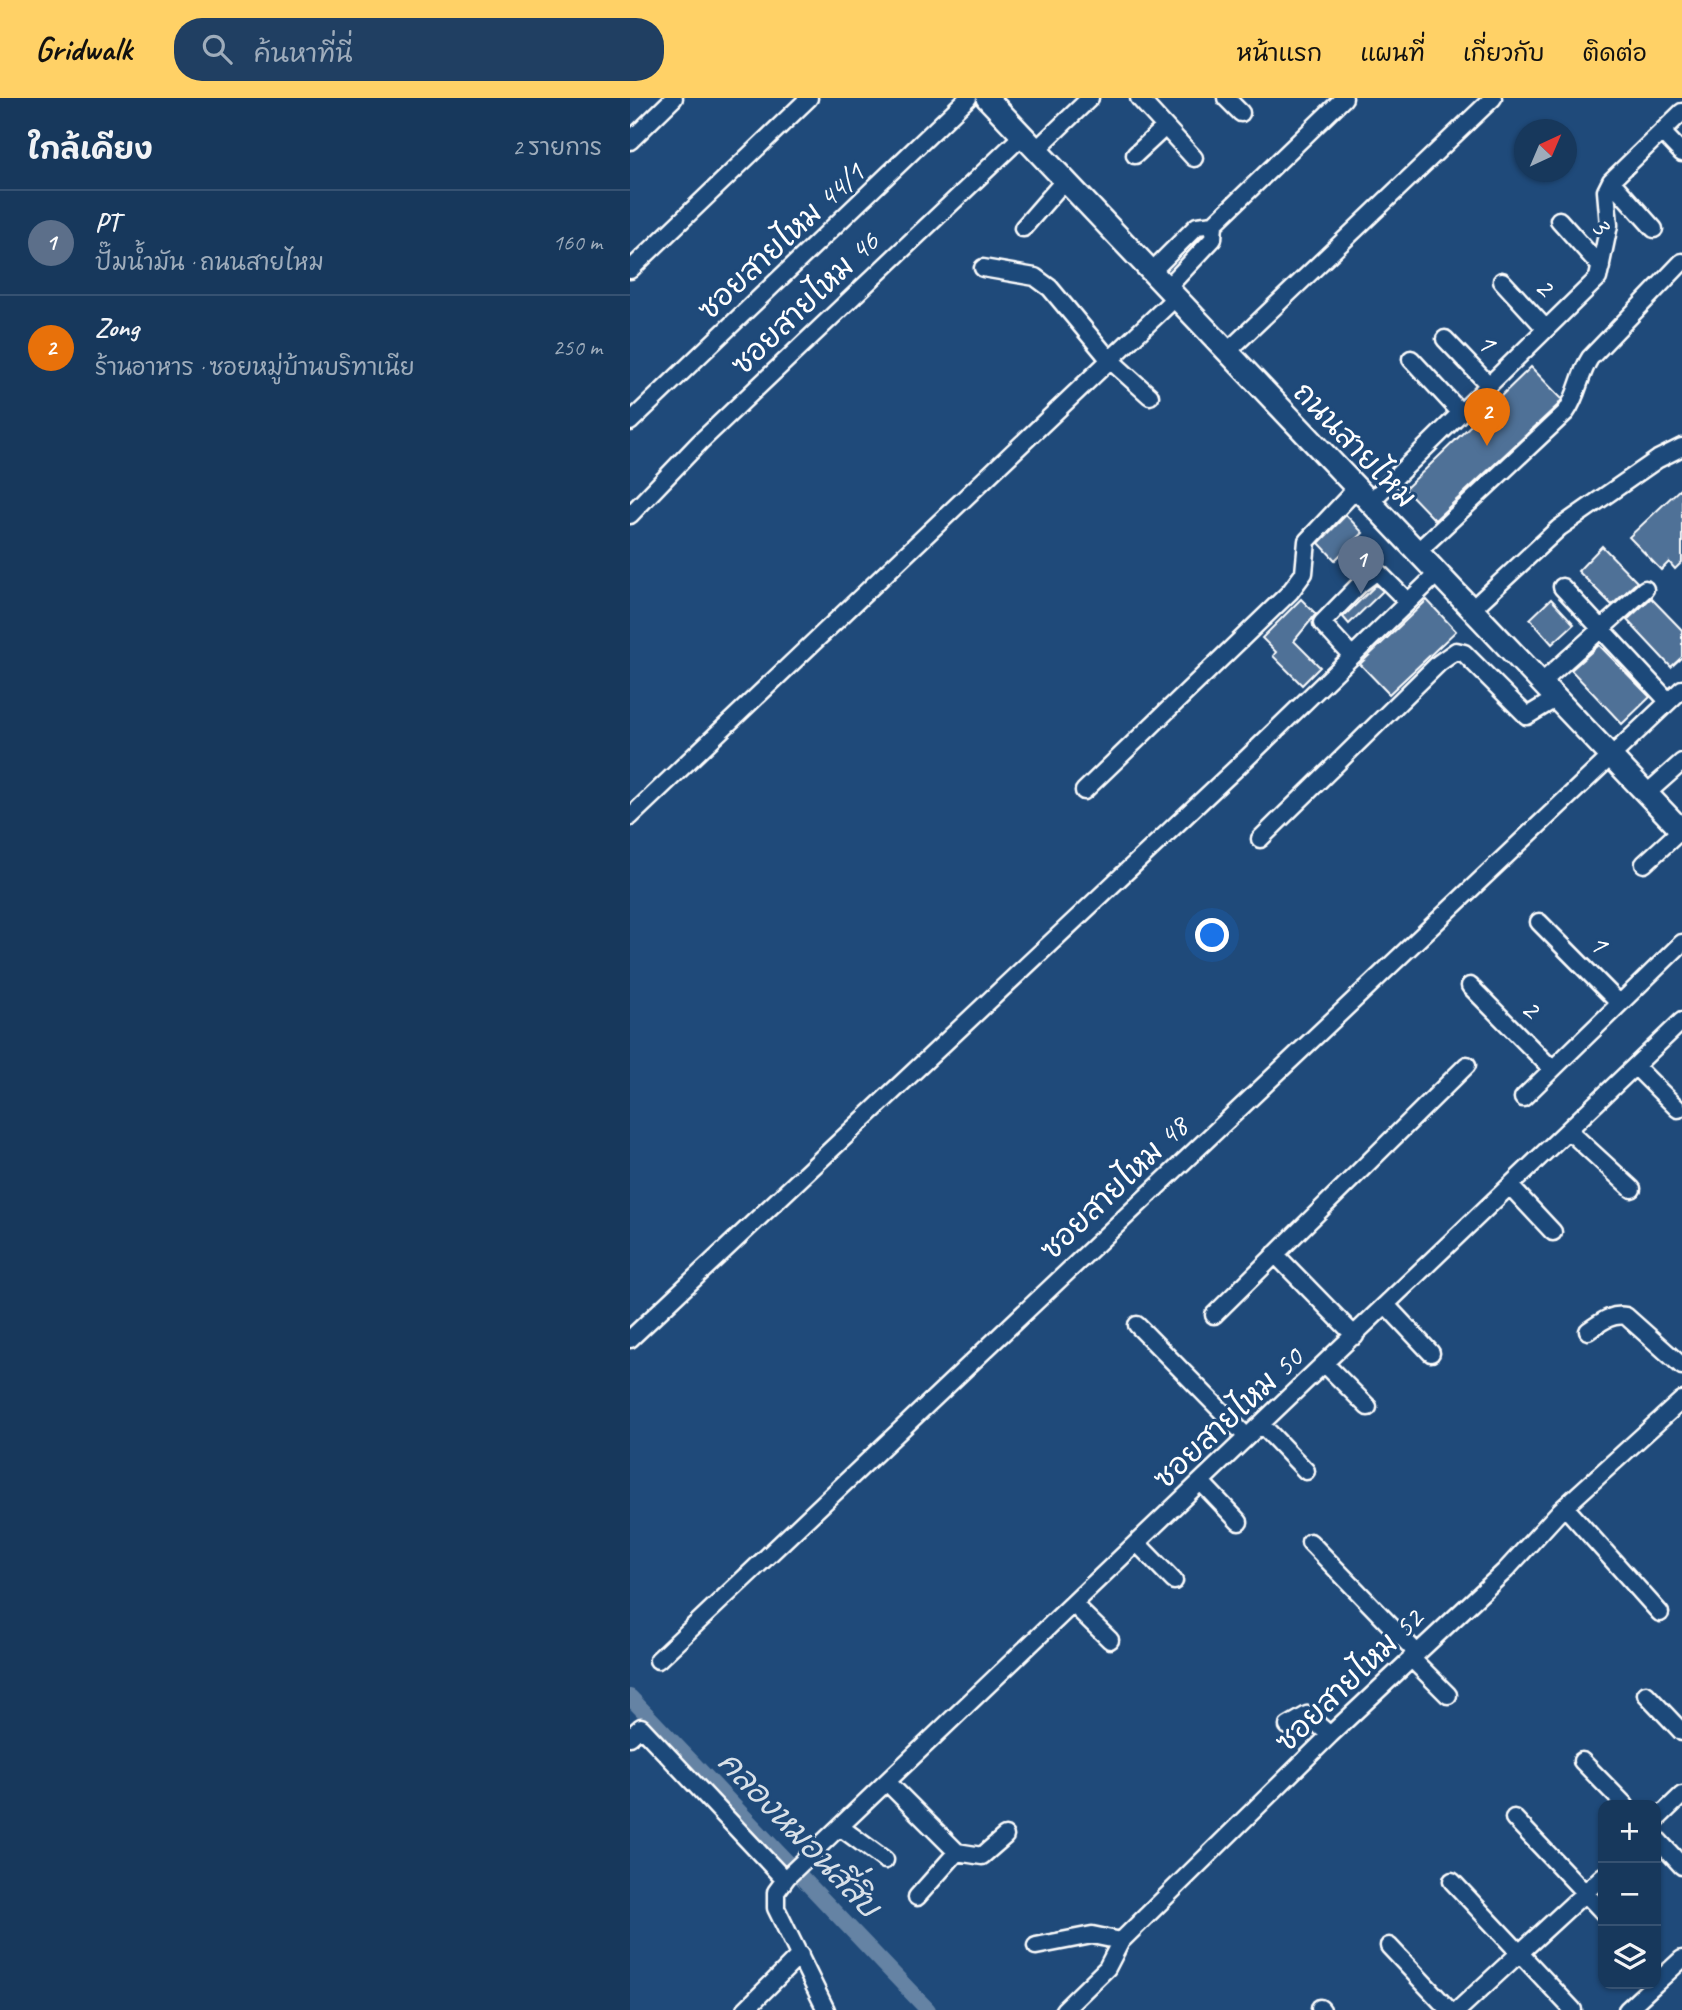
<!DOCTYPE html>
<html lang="th">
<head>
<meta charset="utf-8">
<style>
	:root { --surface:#17385c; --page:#203f62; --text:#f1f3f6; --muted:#9eacbb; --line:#365272; --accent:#ffd166 }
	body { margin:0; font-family:Caveat,"Playpen Sans Thai",sans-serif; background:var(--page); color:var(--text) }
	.controls { position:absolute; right:21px; bottom:21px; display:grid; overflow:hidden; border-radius:14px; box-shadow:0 2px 5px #0004 }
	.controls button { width:63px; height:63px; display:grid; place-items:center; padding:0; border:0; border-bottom:2px solid var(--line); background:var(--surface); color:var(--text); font:35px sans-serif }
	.compass { position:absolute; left:884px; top:21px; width:63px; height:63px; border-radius:50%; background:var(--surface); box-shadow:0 2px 5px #0004; rotate:44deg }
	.you { position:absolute; left:583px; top:838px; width:24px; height:24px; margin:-18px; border:5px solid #fff; border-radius:50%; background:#1a73e8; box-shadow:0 0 0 10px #1a73e833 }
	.badge { display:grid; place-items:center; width:46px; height:46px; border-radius:50%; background:var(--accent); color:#fff; font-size:23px; font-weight:700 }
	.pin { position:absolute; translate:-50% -58px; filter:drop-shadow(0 2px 4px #0008) }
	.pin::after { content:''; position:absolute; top:37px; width:24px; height:21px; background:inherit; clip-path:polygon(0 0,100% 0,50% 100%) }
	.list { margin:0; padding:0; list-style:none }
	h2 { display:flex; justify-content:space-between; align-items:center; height:91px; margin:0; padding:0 28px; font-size:30px }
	h2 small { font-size:23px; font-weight:400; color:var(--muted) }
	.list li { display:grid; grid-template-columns:46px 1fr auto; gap:21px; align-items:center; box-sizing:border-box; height:105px; padding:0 28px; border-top:2px solid var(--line) }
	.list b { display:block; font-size:26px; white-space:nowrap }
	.list p { margin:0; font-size:23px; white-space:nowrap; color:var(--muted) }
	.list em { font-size:23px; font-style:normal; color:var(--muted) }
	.icon { flex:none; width:38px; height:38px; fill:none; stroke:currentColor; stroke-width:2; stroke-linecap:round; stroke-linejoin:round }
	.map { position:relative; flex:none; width:1052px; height:1912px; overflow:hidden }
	header { display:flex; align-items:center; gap:42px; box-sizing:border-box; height:98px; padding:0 35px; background:var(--accent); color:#111 }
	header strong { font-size:33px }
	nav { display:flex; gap:38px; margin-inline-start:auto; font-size:24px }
	.search { width:490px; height:63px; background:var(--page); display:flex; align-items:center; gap:18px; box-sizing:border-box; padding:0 24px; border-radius:28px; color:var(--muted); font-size:26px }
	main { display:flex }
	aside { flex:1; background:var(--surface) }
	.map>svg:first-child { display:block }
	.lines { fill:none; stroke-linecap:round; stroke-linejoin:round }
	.canal { stroke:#6583a4; stroke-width:16 }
	.building { fill:#507197; stroke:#fff; stroke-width:2 }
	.minor-casing { stroke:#fff; stroke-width:21 }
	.major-casing { stroke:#fff; stroke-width:26 }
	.minor { stroke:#1f4a7a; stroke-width:16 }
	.major { stroke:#1f4a7a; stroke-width:21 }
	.labels { text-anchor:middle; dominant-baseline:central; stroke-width:6; stroke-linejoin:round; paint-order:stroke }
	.street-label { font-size:30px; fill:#fff; stroke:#1f4a7a }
	.water-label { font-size:32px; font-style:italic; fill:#d8e0e8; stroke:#1f4a7a }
</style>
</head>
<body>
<header>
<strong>Gridwalk</strong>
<div class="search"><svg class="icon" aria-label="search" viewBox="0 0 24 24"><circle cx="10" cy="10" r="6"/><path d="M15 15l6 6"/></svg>ค้นหาที่นี่</div>
<nav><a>หน้าแรก</a><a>แผนที่</a><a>เกี่ยวกับ</a><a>ติดต่อ</a></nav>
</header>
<main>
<aside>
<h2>ใกล้เคียง<small>2 รายการ</small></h2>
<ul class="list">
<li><span class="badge" style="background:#5c6f8a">1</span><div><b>PT</b><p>ปั๊มน้ำมัน · ถนนสายไหม</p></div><em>160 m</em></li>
<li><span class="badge" style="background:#e8710a">2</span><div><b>Zong</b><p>ร้านอาหาร · ซอยหมู่บ้านบริทาเนีย</p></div><em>250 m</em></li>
</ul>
</aside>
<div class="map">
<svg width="1052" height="1912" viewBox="0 0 1052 1912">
	<rect width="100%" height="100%" fill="#1f4a7a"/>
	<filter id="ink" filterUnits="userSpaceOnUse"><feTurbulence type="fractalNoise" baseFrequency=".0143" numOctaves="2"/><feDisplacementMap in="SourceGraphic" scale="14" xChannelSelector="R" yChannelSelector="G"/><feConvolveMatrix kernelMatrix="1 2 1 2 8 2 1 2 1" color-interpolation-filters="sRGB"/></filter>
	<g filter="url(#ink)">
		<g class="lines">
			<path class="canal" d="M0,1599L298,1912"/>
		</g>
		<path class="building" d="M901,269L932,301L928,307L805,422L775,391Z
			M1052,389V464L1045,471L1039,464L1031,472L999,439Z
			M716,417L733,435L705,462L689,445Z
			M972,448L1007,484L982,507L948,473Z
			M746,487L753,493L719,526L713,519Z
			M1021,500L1052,532V559L1041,569L997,522Z
			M671,501L686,516L664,543L690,569L672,587L643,558L646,554L632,540Z
			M921,501L944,526L922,546L900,521Z
			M797,502L826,533L759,596L730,566Z
			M969,547L1020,599L992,626L941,572Z"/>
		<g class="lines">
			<defs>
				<path id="minor" d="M509,0L564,60
					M596,0L611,15
					M1032,34L1052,55
					M0,43L44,0
					M406,52L460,0
					M505,57L535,29
					M981,83L1024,131
					M929,122L971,169
					M584,126L714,0
					M393,130L434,83
					M353,170L405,179L420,190L479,261L520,298
					M0,172L179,0
					M521,174L567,128L584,126
					M872,183L916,231
					M536,191L583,141L584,126
					M815,241L859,287
					M597,254L863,0
					M781,261L831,315
					M0,324L338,0
					M739,405L968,180L979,127L976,93L981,83L1052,14
					M0,417L70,344L392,38
					M787,454L936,314C948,297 949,277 960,260L1052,164
					M932,489L1038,603
					M841,512L929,430L1028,361L1052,349
					M722,558L692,525L731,485L747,473L778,504
					M910,586L1015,491
					M454,693L660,494L674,475L677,443L726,391
					M1016,696L1052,664
					M0,719L545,200
					M630,741L809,565L826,553L834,555L897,618L925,601
					M1014,766L1051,732
					M909,824L989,905
					M840,888L922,971
					M1005,968L1048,1011
					M893,1000L1052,845
					M939,1033L1002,1091
					M880,1088L923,1134
					M645,1156L725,1238
					M757,1208L801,1255
					M584,1217L837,967
					M507,1227L617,1339
					M958,1233C970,1225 981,1215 996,1218L1052,1268
					M0,1241L617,660L807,476
					M696,1267L738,1309
					M631,1326L676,1373
					M571,1384L609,1424
					M935,1409L1030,1515
					M680,1444L787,1555
					M507,1445L544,1483
					M443,1506L480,1542
					M781,1560L818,1597
					M28,1562L1052,591
					M1016,1596L1052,1634
					M658,1628L677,1617L700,1637
					M0,1639L11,1629L155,1782
					M952,1663L995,1707
					M257,1684L327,1754L287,1799
					M884,1720L973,1814
					M1026,1722L1052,1697
					M210,1729L255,1762
					M1026,1740L1052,1768
					M327,1754L352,1758L375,1738
					M822,1783L943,1912
					M406,1848L462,1837L491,1843
					M759,1848L819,1912
					M1026,1885L1052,1861
					M690,1910L692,1912
					M115,1912L170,1857
					M196,1912L146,1810V1794L157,1779L1052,923
					M434,1912L477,1870L491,1843L700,1637L876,1472L930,1413L1052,1302
					M828,1912L973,1778
					M997,1912L1025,1886"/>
				<path id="major" d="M357,0L1052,733"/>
			</defs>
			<use href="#minor" class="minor-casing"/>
			<use href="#major" class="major-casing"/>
			<use href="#minor" class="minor"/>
			<use href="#major" class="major"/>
		</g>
	</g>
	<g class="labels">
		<g class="street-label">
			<text transform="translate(971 127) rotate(48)">3</text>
			<text transform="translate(151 143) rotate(-43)">ซอยสายไหม 44/1</text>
			<text transform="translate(915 188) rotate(47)">2</text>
			<text transform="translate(175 205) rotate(-44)">ซอยสายไหม 46</text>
			<text transform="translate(857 244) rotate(46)">1</text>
			<text transform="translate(725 347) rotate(46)">ถนนสายไหม</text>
			<text transform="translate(969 845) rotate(45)">1</text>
			<text transform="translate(901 910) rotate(45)">2</text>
			<text transform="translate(484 1090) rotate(-44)">ซอยสายไหม 48</text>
			<text transform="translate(598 1320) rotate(-43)">ซอยสายไหม 50</text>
			<text transform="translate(719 1582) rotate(-44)">ซอยสายไหม 52</text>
		</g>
		<g class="water-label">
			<text transform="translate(169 1736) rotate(46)">คลองหมอนสี่สิบ</text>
		</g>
	</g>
</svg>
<div class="controls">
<button>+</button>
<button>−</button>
<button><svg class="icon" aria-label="layers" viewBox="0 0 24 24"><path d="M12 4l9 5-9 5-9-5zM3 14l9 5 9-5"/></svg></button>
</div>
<svg class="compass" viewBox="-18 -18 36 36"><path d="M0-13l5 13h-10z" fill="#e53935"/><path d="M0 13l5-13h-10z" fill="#9eacbb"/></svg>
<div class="you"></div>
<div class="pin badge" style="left:731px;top:496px;background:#5c6f8a">1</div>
<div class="pin badge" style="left:857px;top:348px;background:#e8710a">2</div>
</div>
</main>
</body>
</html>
